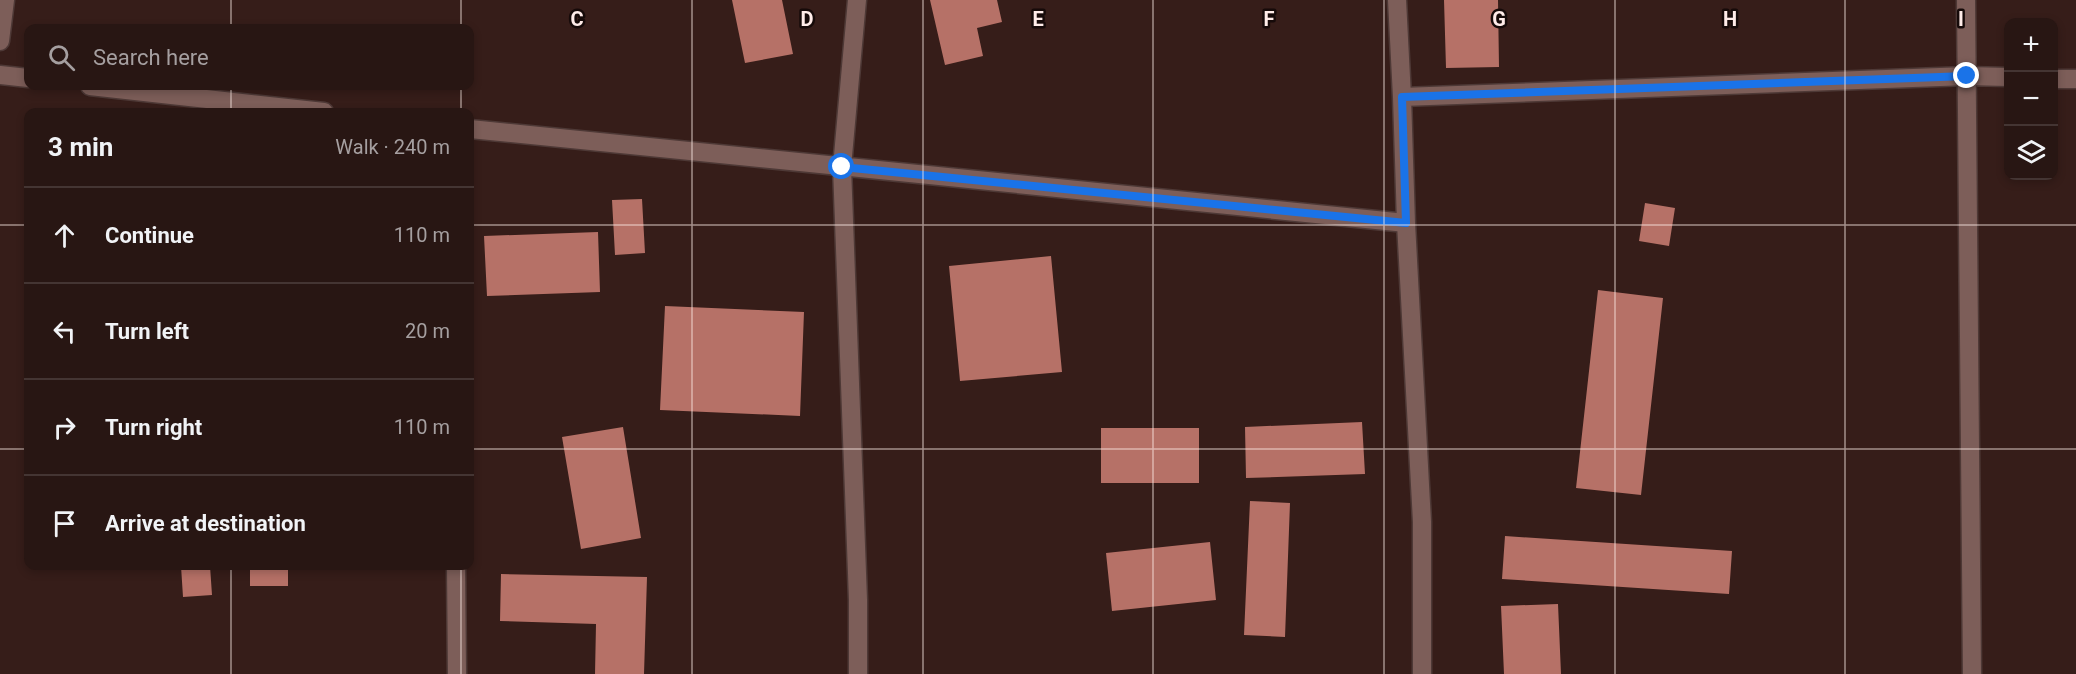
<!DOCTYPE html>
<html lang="en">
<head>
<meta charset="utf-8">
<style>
	:root { --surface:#281613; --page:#342321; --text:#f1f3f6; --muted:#a59fa0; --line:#443533 }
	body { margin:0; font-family:Roboto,sans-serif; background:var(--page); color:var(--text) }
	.controls { position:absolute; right:18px; top:18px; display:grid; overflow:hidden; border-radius:12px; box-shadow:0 3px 9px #0003 }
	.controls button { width:54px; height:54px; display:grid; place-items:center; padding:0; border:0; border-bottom:2px solid var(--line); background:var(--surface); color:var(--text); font:30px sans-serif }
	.stop { position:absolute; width:18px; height:18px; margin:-14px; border:4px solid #1a73e8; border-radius:50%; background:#fff }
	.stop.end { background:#1a73e8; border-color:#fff; box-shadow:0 2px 6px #0008 }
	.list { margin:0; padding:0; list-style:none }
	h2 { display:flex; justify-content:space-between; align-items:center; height:78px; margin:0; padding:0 24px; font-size:26px }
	h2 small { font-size:20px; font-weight:400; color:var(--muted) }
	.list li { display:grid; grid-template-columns:39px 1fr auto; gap:18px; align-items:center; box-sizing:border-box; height:96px; padding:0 24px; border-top:2px solid var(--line) }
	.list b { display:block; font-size:22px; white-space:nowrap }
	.list em { font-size:20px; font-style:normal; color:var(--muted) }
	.icon { flex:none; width:33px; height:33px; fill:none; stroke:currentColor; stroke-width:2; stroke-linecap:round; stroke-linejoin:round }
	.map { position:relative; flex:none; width:2076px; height:674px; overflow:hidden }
	.search { position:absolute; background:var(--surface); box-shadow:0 3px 9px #0003; left:24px; top:24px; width:450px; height:66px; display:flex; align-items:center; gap:15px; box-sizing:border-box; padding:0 21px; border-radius:12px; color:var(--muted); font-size:22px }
	.panel { position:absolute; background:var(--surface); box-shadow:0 3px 9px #0003; left:24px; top:108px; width:450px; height:462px; border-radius:12px }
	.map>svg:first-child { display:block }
	.building { fill:#b67167 }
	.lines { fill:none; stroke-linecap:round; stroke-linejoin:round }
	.street-casing { stroke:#4e3936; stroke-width:21 }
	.street { stroke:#7d5e59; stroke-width:18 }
	.route { stroke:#1a73e8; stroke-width:8 }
	.grid { fill:none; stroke:#ffece9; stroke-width:1.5; stroke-opacity:0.55 }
	.grid-label { font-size:20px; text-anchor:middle; font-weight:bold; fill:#ffece9; stroke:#160a09; stroke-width:5; stroke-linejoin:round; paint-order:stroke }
</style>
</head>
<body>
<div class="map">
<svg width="2076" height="674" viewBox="0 0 2076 674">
	<rect width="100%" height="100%" fill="#361d19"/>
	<path class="building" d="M732,0H782L793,54L745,63Z
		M930,0H997L1002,22L977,28L983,56L945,65Z
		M1444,0H1498L1499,67L1446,68Z
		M642,199L645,253L615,255L612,200Z
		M1645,203L1675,208L1669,246L1639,241Z
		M598,232L600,292L487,296L484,236Z
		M1051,256L1062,372L960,381L949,266Z
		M1598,290L1663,298L1641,495L1576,488Z
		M665,306L804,312L800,416L660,410Z
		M1362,422L1365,474L1246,478L1245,427Z
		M623,427L641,538L581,549L562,437Z
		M1101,428H1199V483H1101Z
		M1250,501L1290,503L1285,637L1244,635Z
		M1505,536L1732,551L1729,594L1502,579Z
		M1210,542L1216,600L1112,611L1106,553Z
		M181,566H210L212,595L183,597Z
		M250,566H288V586H250Z
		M501,574L647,577L644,674H595L596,624L500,621Z
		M1558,604L1561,674H1504L1501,606Z"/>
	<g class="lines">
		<defs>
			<path id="street" d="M857,0L842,167L858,600V674
				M1397,0L1402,97L1406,223L1422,522V674
				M1966,0L1972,674
				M0,41L5,0
				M0,75L28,78
				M2054,79H2076
				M90,86L324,112
				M1402,97L1967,76L2008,77
				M470,129L1406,223
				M456,566L457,674"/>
		</defs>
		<use href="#street" class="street-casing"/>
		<use href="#street" class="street"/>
	</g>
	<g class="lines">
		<path class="route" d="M842,167L1406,223L1402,97L1967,76"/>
	</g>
	<path class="grid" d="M231,0V28M461,0V28M692,0V674M923,0V674M1153,0V674M1384,0V674M1615,0V674M1845,0V674M231,86V112M461,86V112M0,225H28M470,225H2076M0,449H28M470,449H2076M231,566V674M461,566V674"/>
	<g class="grid-label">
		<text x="577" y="26">C</text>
		<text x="807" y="26">D</text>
		<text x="1038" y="26">E</text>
		<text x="1269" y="26">F</text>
		<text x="1499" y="26">G</text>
		<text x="1730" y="26">H</text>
		<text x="1961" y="26">I</text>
	</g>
</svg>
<div class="controls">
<button>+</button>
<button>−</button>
<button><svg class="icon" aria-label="layers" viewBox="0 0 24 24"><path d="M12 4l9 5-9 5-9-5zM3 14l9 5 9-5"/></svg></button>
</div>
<div class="stop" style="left:842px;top:167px"></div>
<div class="stop end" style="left:1967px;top:76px"></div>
<div class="search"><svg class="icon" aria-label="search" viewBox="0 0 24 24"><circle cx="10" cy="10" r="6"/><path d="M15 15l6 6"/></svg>Search here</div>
<section class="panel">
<h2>3 min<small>Walk · 240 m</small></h2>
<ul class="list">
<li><svg class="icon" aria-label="ahead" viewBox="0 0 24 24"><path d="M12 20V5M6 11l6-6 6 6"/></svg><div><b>Continue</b></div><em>110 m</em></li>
<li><svg class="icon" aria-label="left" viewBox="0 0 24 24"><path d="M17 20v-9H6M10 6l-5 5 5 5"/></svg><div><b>Turn left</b></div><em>20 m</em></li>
<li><svg class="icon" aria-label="right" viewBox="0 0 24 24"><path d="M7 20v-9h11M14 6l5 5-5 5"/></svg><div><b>Turn right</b></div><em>110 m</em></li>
<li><svg class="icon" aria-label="arrive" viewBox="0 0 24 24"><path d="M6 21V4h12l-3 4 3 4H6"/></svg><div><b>Arrive at destination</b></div></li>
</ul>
</section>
</div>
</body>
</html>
